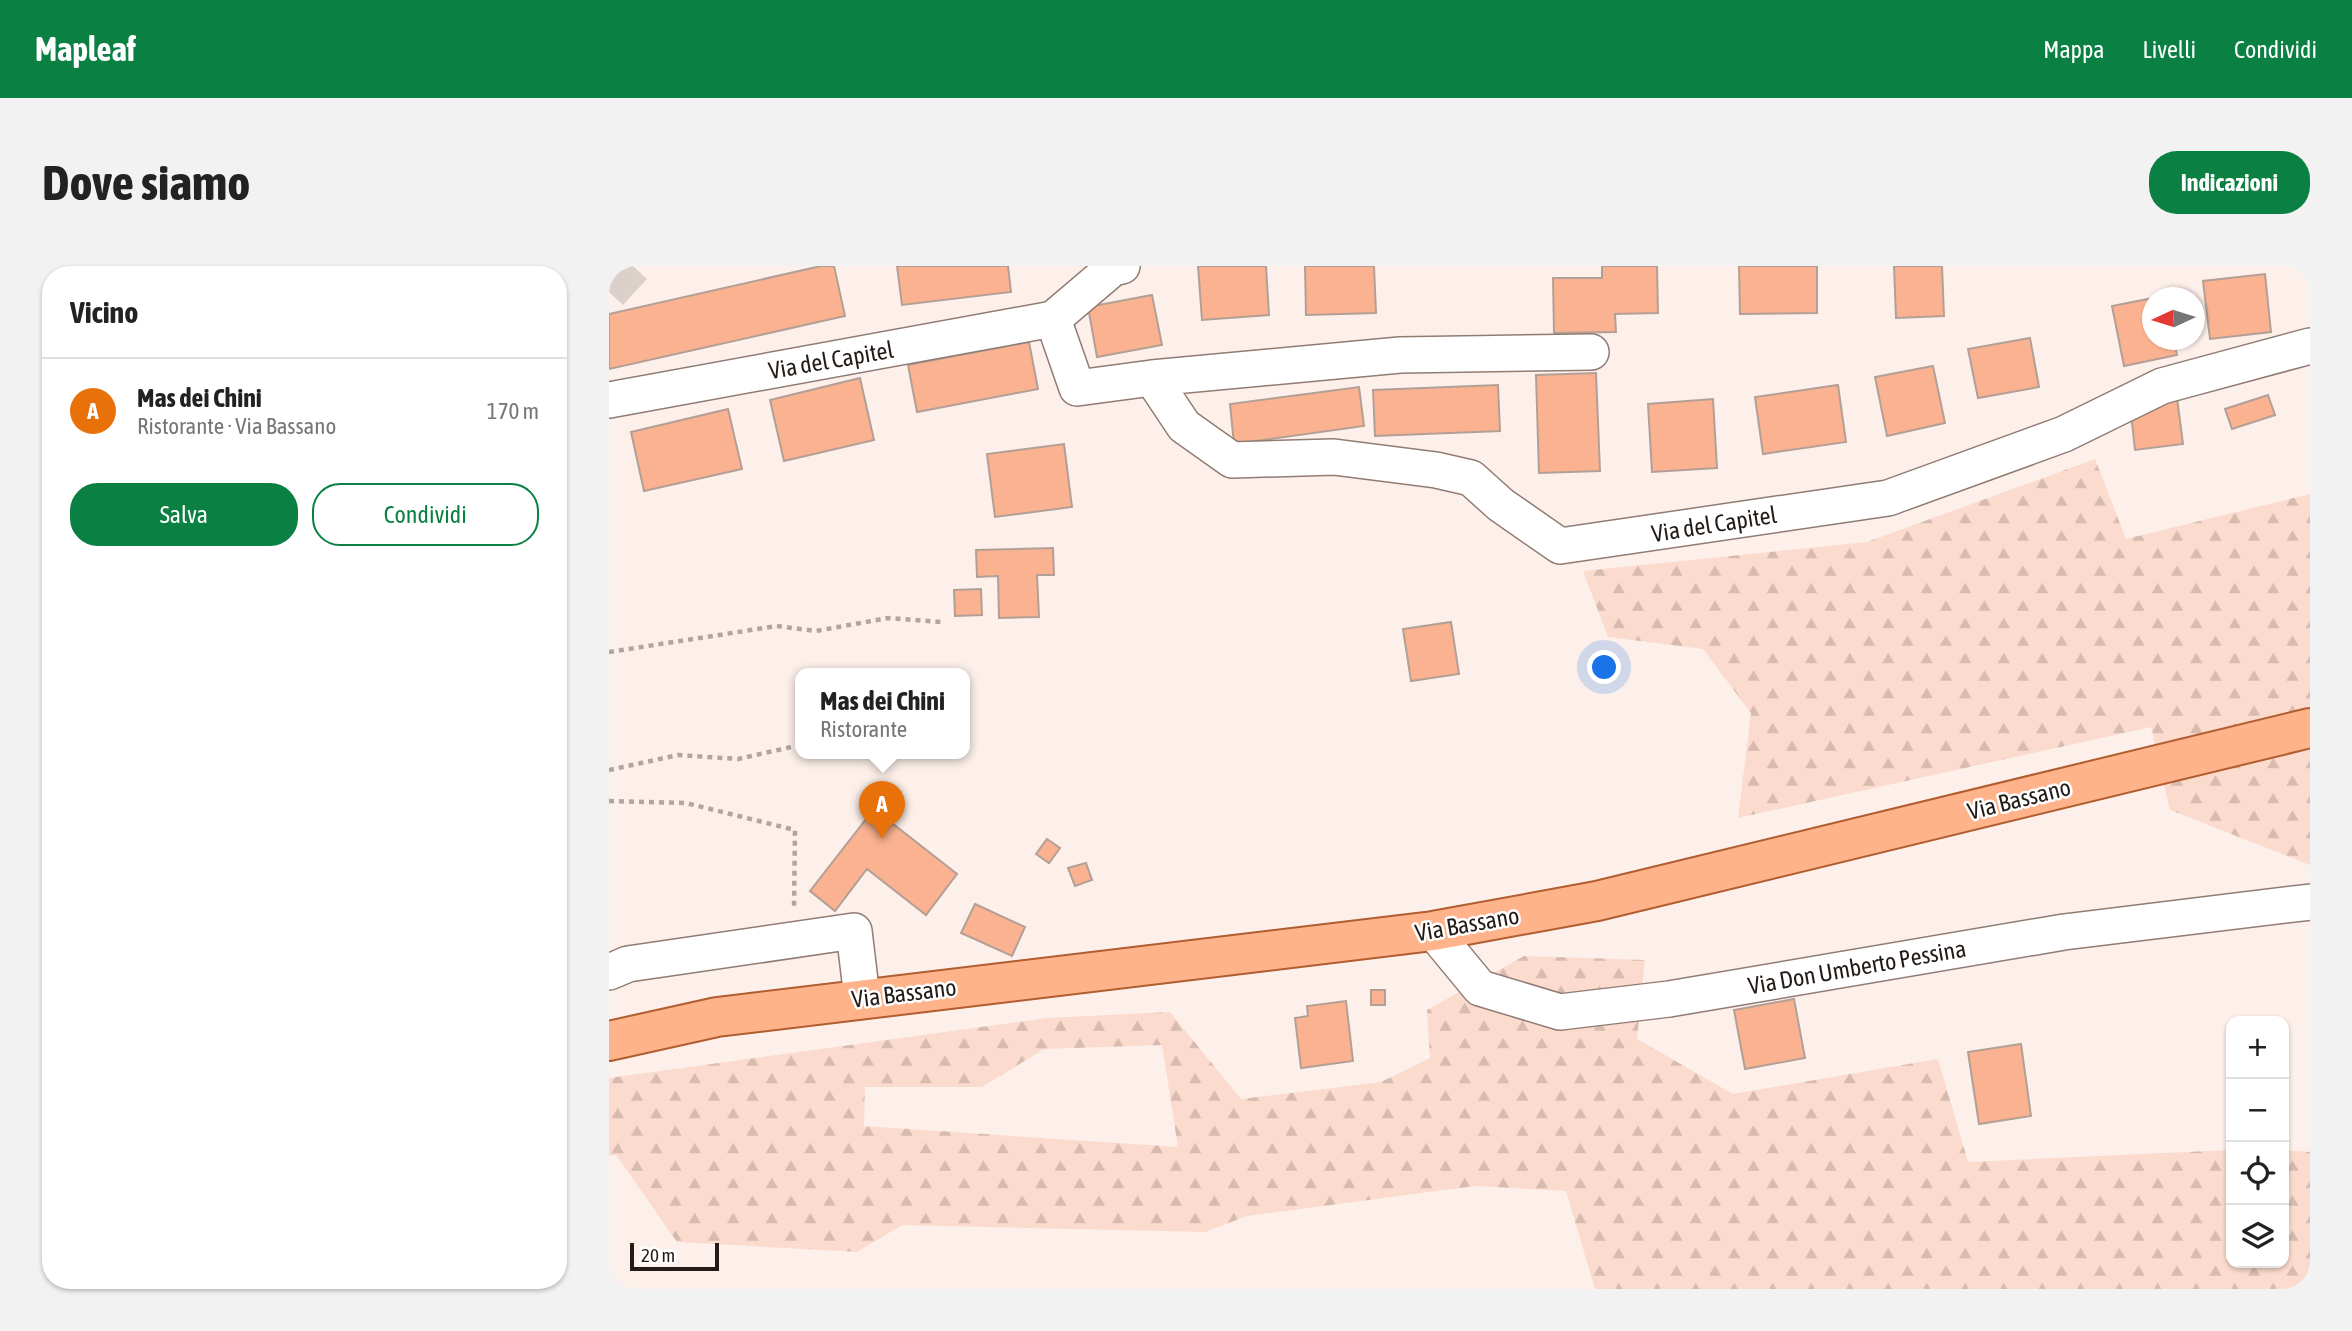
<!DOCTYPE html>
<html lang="it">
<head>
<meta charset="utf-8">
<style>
	:root { --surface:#fff; --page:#f2f2f2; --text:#222; --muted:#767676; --line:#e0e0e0; --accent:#0b8043 }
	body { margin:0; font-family:"Asap Condensed",sans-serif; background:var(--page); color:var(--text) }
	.controls { position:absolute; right:21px; bottom:21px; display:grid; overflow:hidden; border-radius:14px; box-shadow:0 2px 5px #0004 }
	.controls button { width:63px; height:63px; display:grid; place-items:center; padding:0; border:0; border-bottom:2px solid var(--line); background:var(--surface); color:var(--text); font:35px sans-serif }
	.compass { position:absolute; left:1533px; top:21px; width:63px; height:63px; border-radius:50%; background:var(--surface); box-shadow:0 2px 5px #0004; rotate:266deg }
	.scale { position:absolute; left:21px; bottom:18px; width:89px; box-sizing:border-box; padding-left:7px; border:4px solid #231b17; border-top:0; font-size:19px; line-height:24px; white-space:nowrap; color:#231b17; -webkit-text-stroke:5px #fff; paint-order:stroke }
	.you { position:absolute; left:996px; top:402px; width:24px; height:24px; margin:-18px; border:5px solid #fff; border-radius:50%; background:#1a73e8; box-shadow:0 0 0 10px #1a73e833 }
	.badge { display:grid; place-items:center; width:46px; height:46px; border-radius:50%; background:var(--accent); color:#fff; font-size:23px; font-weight:700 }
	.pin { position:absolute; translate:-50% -58px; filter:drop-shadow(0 2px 4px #0008) }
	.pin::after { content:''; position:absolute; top:37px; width:24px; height:21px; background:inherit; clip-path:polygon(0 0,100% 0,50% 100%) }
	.popup { position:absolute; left:186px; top:402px; width:175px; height:91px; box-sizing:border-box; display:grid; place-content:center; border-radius:14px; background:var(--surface); filter:drop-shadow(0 2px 5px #0005); font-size:23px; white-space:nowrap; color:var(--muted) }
	.popup b { font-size:26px; color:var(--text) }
	.popup::after { content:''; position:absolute; left:50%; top:100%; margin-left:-14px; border:14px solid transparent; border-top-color:var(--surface) }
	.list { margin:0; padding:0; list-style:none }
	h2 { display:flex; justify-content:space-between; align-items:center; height:91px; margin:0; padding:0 28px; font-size:30px }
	h2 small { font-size:23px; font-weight:400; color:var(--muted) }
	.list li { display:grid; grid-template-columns:46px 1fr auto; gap:21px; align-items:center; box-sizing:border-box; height:105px; padding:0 28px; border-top:2px solid var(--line) }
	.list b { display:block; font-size:26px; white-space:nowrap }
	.list p { margin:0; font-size:23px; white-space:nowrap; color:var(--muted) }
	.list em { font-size:23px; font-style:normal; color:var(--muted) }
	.actions { display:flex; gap:14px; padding:21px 28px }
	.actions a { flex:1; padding:16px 0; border:2px solid var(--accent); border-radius:28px; text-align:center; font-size:24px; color:var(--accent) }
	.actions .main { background:var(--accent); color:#fff }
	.icon { flex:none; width:38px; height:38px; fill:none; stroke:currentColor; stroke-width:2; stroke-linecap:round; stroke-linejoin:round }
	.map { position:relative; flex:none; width:1701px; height:1023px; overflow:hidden; border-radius:28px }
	header { display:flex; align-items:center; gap:42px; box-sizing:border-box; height:98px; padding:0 35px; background:var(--accent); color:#fff }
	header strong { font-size:33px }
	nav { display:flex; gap:38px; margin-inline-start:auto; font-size:24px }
	.intro { display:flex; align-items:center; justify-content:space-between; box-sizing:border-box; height:168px; padding:0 42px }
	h1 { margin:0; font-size:49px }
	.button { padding:18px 32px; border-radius:28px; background:var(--accent); color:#fff; font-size:24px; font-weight:700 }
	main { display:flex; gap:42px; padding:0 42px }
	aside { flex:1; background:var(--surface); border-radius:28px; box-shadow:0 2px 5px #0004 }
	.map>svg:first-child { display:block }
	.forest { fill:url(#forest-firs); fill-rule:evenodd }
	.building { fill:#fab290; stroke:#b39f95; stroke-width:2 }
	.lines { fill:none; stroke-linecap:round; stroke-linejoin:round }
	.highway-tunnel { stroke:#dcd0ca; stroke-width:38; stroke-dasharray:38 19; stroke-linecap:butt }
	.minor-casing { stroke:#907c73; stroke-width:38 }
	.major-casing { stroke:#b15d30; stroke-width:42 }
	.path { stroke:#b0a5a0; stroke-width:4.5; stroke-dasharray:5 5; stroke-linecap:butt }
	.minor { stroke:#fff; stroke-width:35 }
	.major { stroke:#feb38b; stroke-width:38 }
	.labels { text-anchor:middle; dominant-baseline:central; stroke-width:5; stroke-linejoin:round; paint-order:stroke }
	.street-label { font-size:24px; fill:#231b17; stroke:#fff }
</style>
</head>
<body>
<header>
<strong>Mapleaf</strong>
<nav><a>Mappa</a><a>Livelli</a><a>Condividi</a></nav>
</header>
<div class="intro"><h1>Dove siamo</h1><a class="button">Indicazioni</a></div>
<main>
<aside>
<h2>Vicino<small></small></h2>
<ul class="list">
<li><span class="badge" style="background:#e8710a">A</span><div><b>Mas dei Chini</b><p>Ristorante · Via Bassano</p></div><em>170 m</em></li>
</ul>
<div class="actions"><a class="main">Salva</a><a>Condividi</a></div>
</aside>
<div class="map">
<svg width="1701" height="1023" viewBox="0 0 1701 1023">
	<defs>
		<pattern id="forest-firs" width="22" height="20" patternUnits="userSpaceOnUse" patternTransform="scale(1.75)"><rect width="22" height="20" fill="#fbdbcd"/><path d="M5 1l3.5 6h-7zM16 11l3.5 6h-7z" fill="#d7bbaf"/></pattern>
	</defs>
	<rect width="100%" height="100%" fill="#fdf0ea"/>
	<path class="forest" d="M1486,193L1517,273L1701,228V599L1561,544L1542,461L1129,552L1142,447L1094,383L999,371L974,305L1258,276Z
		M915,690L1036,694L1028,773L1124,828L1329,793L1359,896L1622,884V997H1675V884L1701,886V1023H986L957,925L866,920L638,950L596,966L293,959L248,986L68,976L7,889L0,890V812L438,752L561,746L632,833L772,816L821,792L818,744ZM553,779L569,881L255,860L256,821H373L435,783Z"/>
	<path class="building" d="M212,0H225L236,50L0,103V48Z
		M288,0H399L402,26L293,39Z
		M589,0H657L660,49L593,54Z
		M696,0H765L767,47L697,49Z
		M993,0H1048L1049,47L1006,48L1007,66L945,67L944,12H993Z
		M1130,0H1208V47L1131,48Z
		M1285,0H1333L1335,50L1287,52Z
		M1656,8L1662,66L1601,73L1594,15Z
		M543,29L553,79L488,91L479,41Z
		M1544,32V74H1565L1568,89L1515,100L1503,40Z
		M1421,72L1430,121L1369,132L1359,83Z
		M420,76L429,123L308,146L299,99Z
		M1324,100L1336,157L1278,170L1266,111Z
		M987,107L991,205L930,207L927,109Z
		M251,112L265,174L175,195L161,134Z
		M889,119L891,165L766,170L764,124Z
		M1229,119L1237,176L1154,188L1146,131Z
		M750,121L755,160L625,178L621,138Z
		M1659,129L1666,149L1623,163L1616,143Z
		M1568,132L1574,178L1526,184L1521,138Z
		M1104,133L1108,202L1043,206L1039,138Z
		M119,143L133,203L35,225L22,166Z
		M455,178L463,241L386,251L378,188Z
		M444,282L445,309H428L430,351L390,352L389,310L368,311L367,284Z
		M372,323L373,349L346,350L345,324Z
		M842,356L850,408L802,415L794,363Z
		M265,543L348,608L317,649L258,603L226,645L201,625Z
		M438,573L451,582L440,597L427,588Z
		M477,597L483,614L466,620L459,602Z
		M366,638L416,661L403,690L352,667Z
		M762,724H776V739H762Z
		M1185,733L1196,792L1136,803L1125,744Z
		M737,735L744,795L692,802L686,752L699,750L698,740Z
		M1412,778L1422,850L1370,858L1359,786Z"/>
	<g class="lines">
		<path class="highway-tunnel" d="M0,26L24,0"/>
		<defs>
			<path id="minor" d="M444,53L468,122L543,112L791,89L982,86
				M543,112L575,160L623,194L725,191L827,204L862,212L892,239L951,280L1279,232L1455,168L1553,120L1701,80
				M0,134L444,53L504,2L513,0
				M824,665L871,722L951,746L1060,733L1455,666L1701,636
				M0,706L19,698L245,665L253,732"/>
			<path id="major" d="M0,775L108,751L824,665L988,635L1701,462"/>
		</defs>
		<use href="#minor" class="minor-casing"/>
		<use href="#major" class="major-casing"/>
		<path class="path" d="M0,386L168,360L207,365L279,352L332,356
			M0,504L69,489L129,493L191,479
			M0,535L77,537L186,564L185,643"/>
		<use href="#minor" class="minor"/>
		<use href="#major" class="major"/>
	</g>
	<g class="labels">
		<g class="street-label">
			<text transform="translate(222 94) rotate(-10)">Via del Capitel</text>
			<text transform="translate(1105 258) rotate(-9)">Via del Capitel</text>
			<text transform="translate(1410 533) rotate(-14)">Via Bassano</text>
			<text transform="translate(858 658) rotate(-10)">Via Bassano</text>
			<text transform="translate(1248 701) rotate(-10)">Via Don Umberto Pessina</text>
			<text transform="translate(295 727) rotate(-7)">Via Bassano</text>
		</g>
	</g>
</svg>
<div class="controls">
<button>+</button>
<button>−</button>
<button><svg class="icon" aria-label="locate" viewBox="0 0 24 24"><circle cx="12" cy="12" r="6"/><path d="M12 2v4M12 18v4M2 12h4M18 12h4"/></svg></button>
<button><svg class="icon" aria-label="layers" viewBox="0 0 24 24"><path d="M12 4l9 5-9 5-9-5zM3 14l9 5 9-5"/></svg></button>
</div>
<svg class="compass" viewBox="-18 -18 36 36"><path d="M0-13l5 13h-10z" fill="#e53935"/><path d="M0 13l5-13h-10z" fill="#767676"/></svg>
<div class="scale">20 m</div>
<div class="you"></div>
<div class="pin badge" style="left:273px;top:573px;background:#e8710a">A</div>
<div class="popup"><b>Mas dei Chini</b>Ristorante</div>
</div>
</main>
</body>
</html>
